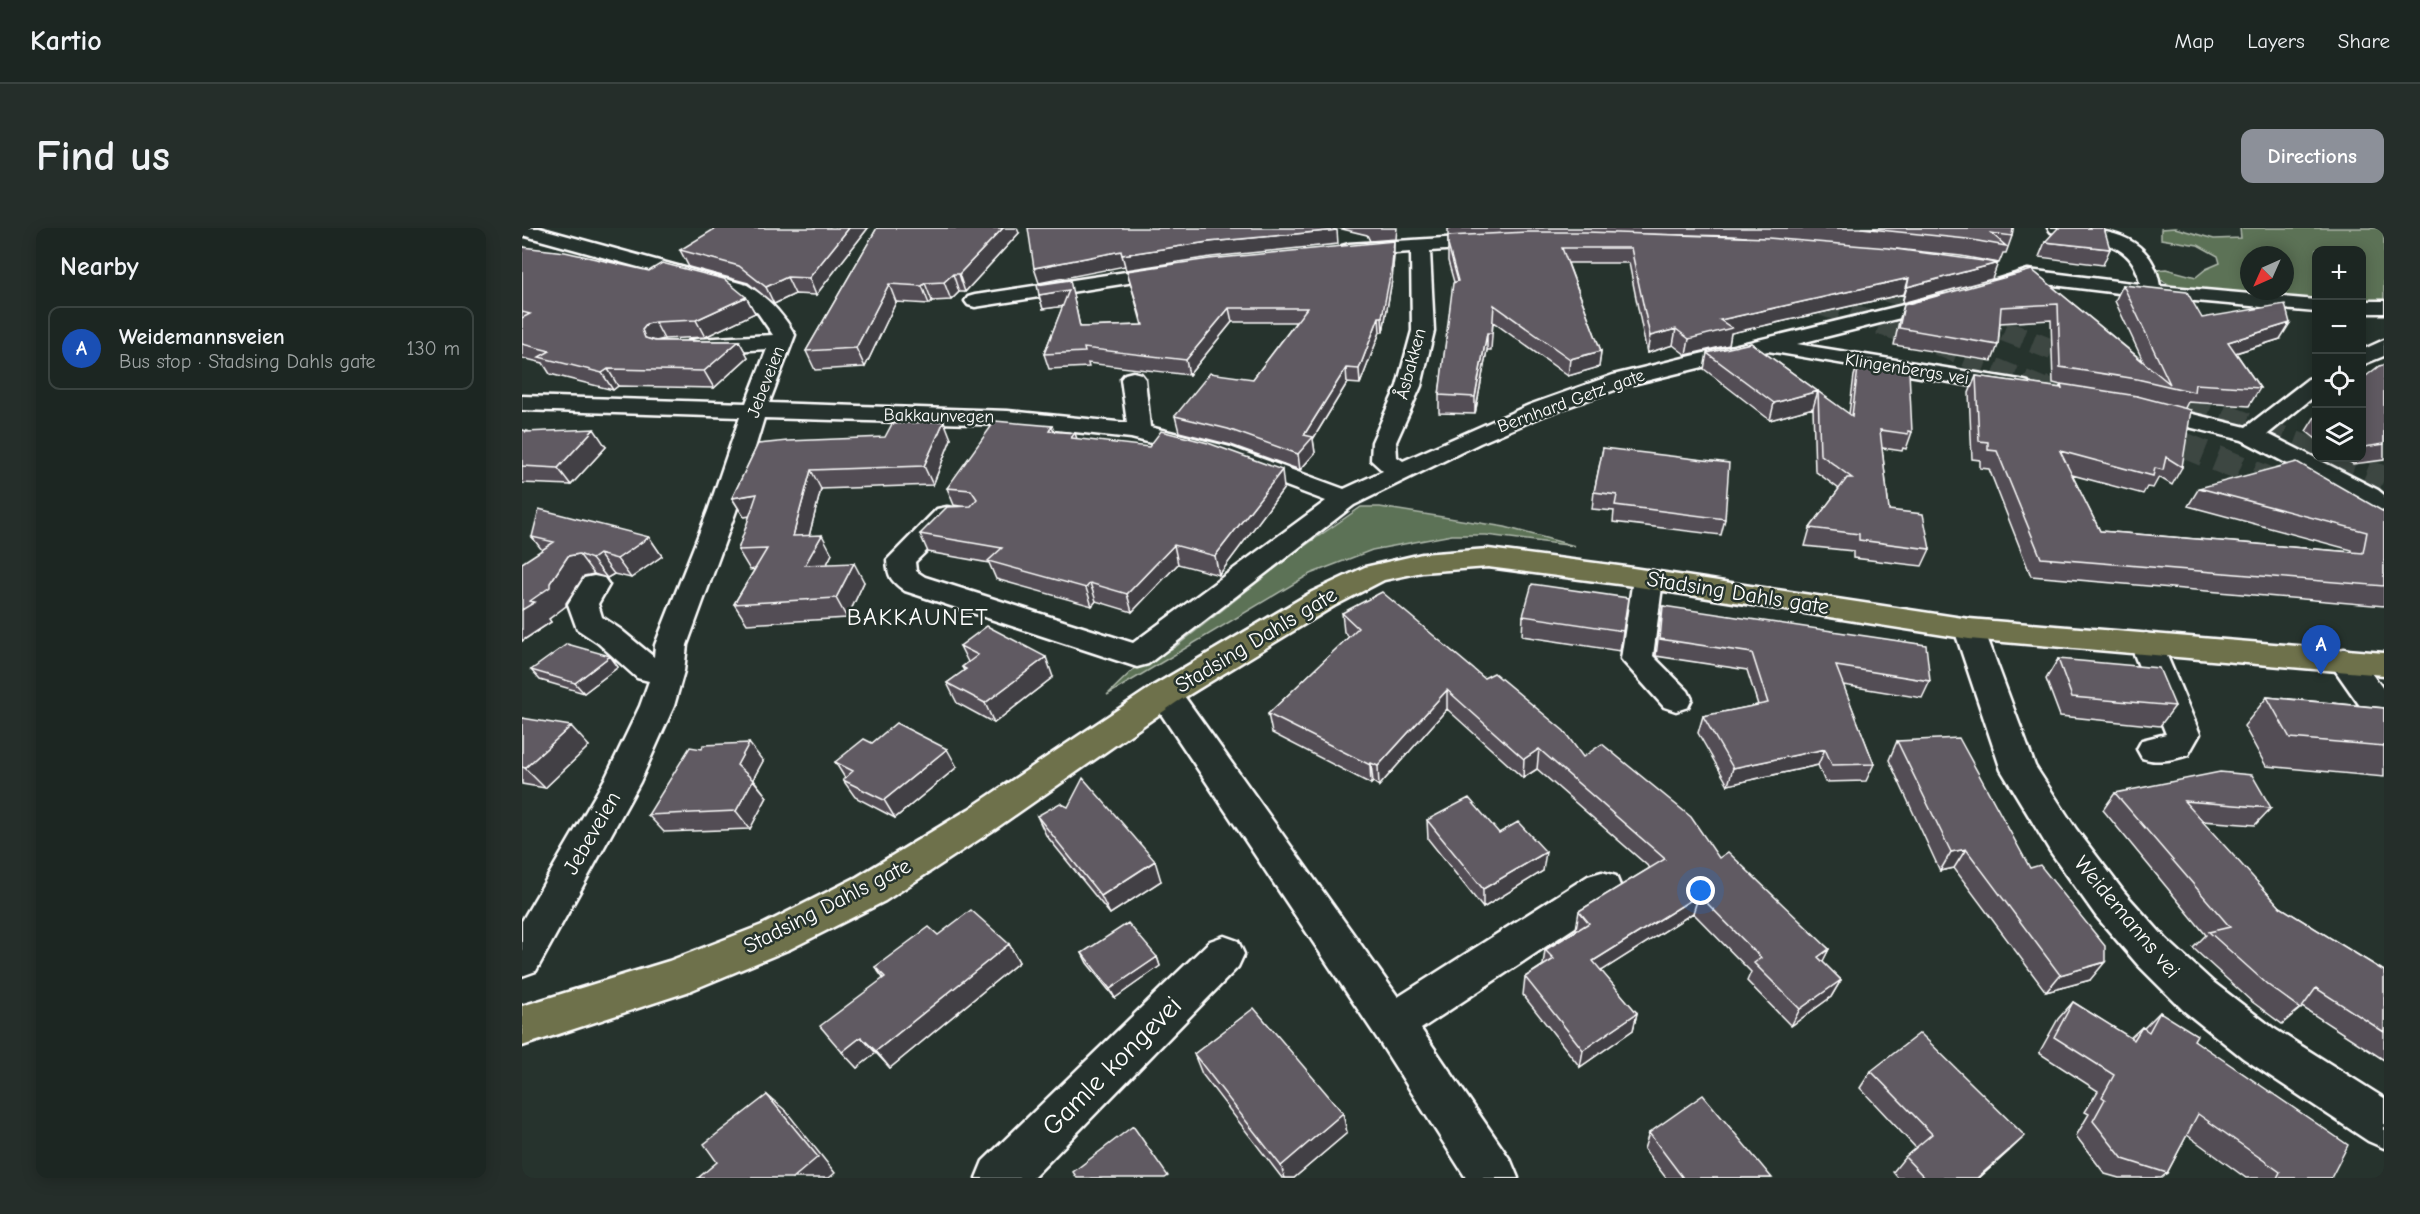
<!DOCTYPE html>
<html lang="en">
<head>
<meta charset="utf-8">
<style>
	:root { --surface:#1c2622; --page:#252e2a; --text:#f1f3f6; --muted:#a0a5a5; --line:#3a4340; --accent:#8c9099 }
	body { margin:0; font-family:"Comic Neue",sans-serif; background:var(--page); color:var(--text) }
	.controls { position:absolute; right:18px; top:18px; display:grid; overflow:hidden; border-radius:12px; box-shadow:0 3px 15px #0003 }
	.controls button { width:54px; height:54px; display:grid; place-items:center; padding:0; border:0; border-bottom:2px solid var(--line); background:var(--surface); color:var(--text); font:30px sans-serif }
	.compass { position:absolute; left:1718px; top:18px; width:54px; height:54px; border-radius:50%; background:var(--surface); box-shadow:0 3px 15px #0003; rotate:225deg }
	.you { position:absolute; left:1179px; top:663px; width:21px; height:21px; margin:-15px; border:4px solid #fff; border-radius:50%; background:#1a73e8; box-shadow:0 0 0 9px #1a73e833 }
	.badge { display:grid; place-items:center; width:39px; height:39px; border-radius:50%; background:var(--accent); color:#fff; font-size:20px; font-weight:700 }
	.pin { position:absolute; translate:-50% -50px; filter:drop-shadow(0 2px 3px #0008) }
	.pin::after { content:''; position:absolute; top:32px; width:21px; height:18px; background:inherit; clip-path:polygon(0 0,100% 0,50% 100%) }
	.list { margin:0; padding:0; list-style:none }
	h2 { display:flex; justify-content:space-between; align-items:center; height:78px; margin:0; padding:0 24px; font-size:26px }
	h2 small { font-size:20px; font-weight:400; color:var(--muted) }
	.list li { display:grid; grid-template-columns:39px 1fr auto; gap:18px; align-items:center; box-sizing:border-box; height:84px; margin:0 12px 12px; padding:0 12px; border:2px solid var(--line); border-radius:12px }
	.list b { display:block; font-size:22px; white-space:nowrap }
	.list p { margin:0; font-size:20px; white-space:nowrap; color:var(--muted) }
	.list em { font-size:20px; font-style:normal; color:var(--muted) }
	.icon { flex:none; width:33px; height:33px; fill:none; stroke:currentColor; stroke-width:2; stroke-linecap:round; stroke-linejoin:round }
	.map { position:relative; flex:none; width:1862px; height:950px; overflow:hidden; border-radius:12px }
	header { display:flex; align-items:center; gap:36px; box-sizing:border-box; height:84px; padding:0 30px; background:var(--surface); border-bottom:2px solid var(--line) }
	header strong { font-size:28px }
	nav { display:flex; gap:33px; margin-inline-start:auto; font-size:21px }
	.intro { display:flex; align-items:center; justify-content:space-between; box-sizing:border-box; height:144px; padding:0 36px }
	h1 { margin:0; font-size:42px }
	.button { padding:15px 27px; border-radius:12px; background:var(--accent); color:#fff; font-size:21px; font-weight:700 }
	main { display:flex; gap:36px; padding:0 36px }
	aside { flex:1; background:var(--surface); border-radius:12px; box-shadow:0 3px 15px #0003 }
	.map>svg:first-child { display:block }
	.green { fill:#5c7257; stroke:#aeb8ab; stroke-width:1.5; fill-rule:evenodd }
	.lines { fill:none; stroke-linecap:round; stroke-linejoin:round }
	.highway-tunnel-far1 { stroke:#3c4742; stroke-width:21; stroke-dasharray:21 10; stroke-linecap:butt }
	.highway-tunnel { stroke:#3c4742; stroke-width:26; stroke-dasharray:26 13; stroke-linecap:butt }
	.minor-casing { stroke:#fff; stroke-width:5 }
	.major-casing { stroke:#fff; stroke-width:5 }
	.minor { fill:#26332d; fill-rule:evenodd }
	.major { fill:#6e714b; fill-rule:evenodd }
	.wall { fill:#534d54; stroke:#fff; stroke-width:1.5; fill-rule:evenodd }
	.shaded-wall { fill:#433f45; stroke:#fff; stroke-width:1.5 }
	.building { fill:#605a62; stroke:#fff; stroke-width:1.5 }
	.labels { text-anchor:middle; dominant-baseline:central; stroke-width:5; stroke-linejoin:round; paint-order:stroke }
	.far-street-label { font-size:18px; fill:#fff; stroke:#26332d }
	.street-label { font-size:22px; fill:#fff; stroke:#26332d }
	.neighbourhood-label { font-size:24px; letter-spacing:1.5px; fill:#fff; stroke:#26332d }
	.near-street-label { font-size:27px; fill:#fff; stroke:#26332d }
</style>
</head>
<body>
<header>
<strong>Kartio</strong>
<nav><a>Map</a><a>Layers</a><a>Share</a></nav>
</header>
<div class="intro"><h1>Find us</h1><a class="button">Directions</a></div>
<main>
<aside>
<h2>Nearby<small></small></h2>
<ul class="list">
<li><span class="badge" style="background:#1a4fb4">A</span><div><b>Weidemannsveien</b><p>Bus stop · Stadsing Dahls gate</p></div><em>130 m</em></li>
</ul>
</aside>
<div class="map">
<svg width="1862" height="950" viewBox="0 0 1862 950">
	<rect width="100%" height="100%" fill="#26332d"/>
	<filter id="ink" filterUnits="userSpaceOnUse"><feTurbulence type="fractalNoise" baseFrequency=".0167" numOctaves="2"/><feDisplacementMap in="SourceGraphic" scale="12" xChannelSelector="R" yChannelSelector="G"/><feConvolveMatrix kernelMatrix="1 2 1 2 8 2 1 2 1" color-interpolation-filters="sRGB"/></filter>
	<g filter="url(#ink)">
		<path class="green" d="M1653,0L1692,11L1719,10L1718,0H1862V75L1840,74V22H1794V74L1653,60L1639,52L1635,42L1644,41L1674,49L1684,41L1698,35L1696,28L1676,17L1639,11V1ZM1727,27H1763V63H1727Z
			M839,279H858L983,299L1053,318L964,307H930L850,322L788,346L585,467L621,432L631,430L653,419L774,324Z"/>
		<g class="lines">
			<path class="highway-tunnel-far1" d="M1335,54L1444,88L1572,138
				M1269,67L1402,111L1523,161
				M1626,159L1631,161"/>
			<path class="highway-tunnel" d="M1520,160L1555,174
				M1627,160L1794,224
				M1622,201L1772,262
				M1808,230L1862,251"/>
			<defs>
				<path id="minor" d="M0,0H17L225,57C246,70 261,86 273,107L247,175L486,183L605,195L599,151L603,146L611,144L619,146L623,151L628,199L708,219L822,261L861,243L849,232L850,214L875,158L890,103L889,24L827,28L820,26L817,22L820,18L827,16L970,7L977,9L979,13L977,17L970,19L908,23L912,103L899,158L874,214L875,229L881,233L1007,177L1091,147L1423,67L1430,69L1433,73L1430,77L1275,116L1498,152L1506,154L1510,159L1506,164L1498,166L1246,123L1107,157L1023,187L958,215L832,277L626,436L615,439L383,363C369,353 366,349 365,332L415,281L425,279L445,282L449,288L445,294L432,296L393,334L394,343L403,349L611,415L804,273L690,230L609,210L486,197L242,190L214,283L165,417L162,443L152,478L118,554L14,743L0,748V693L84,549L118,478L127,453L115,450L76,415L55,401L46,376L62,350L72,348L82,350L87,357L76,376L80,389L98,401L132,429L133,417L186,283L218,189L0,182V168L224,175L245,121L175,125L167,123L164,118L167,113L175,111L251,107L236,85L211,65L0,7Z
					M1526,0C1573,0 1629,0 1638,58L1794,72V84L1629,69L1507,54L1478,63L1471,61L1468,57L1471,53L1506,42L1618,56C1612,9 1564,13 1529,4Z
					M650,37L657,39L660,43L657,47L453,79L446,77L443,73L446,69L453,67Z
					M1840,73H1862V85H1840Z
					M1862,112V128L1840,137V122Z
					M1794,149V167L1746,206L1856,262L1862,267V288L1852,286L1838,274L1720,212L1617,187L1613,182L1617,177L1625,175L1724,199L1786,151Z
					M1126,342L1136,344L1141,351L1131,428L1166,463L1170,471L1166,479L1154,483L1142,479L1099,431L1111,351L1116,344Z
					M1447,391L1458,394L1462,401L1513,538L1554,601L1602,664L1644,711L1691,754L1751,800L1862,870V920L1846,913L1721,830L1661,782L1616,737L1574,688L1528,623L1479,542L1432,401L1436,394Z
					M1624,405L1635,409L1640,416L1678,506L1666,527C1650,532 1636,535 1620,530L1615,521L1620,512L1644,506L1608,416L1613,409Z
					M1822,421L1833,424L1862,462V498L1850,495L1806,432L1811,424Z
					M643,454L655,458L876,769L1066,648L1080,644L1094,648L1099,660L1094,672L899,801L989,933L996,950H944L855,810L631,474L627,466L631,458Z
					M702,708L716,713L722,726L716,739L511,950H454L461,933L688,713Z"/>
				<path id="major" d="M966,321L1104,339L1447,391L1862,425V447L1447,411L1104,357L966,339L900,344L862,352L812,378L655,474L473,601L363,673L268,721L165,764L0,818V778L147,733L240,697L335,649L447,581L631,458L790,364L843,339L900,326Z"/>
			</defs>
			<use href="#minor" class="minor-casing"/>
			<use href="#major" class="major-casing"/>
			<use href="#minor" class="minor"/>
			<use href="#major" class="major"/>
		</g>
		<path class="wall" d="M346,0L294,67L273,66L252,76L226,55L167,39L158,22Z
			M355,0L497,5L443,64H437L429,72L410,73L407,76L374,74L343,139L293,142L284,123Z
			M816,0H875L874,11L848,13L845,7Z
			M926,0H1491L1490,8L1484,25H1481L1477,35L1439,28L1374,21L1470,51L1380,75L1382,66L1209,105L1207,117L1164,127L1151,117L1125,125L1107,35H1046L1079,123L1077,139L1046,148L971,94L969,122H965L953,186L917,185V167L932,54L926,33ZM1116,6L1211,8L1224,9Z
			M1523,14L1588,21L1581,37L1517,29Z
			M0,17L2,19L224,69L233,85L183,109L142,111L135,113H217L226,129L192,160L96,158L91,162L28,146L21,135L0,130Z
			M872,27L870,52L861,104H858L838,156L825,155L791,211L793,225L778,242L709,217L657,204L653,188L731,151L774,94H710L667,147L566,135L567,139L527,141L522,126L541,78L521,81L517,67L551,66L558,99L620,97L605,43Z
			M1510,42L1621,133L1593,73L1601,57L1680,90L1758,111L1714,125L1738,160L1727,178L1666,174L1663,180L1660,239L1650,257L1637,249L1631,260L1625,259L1621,266L1550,247L1578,303L1830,324V322L1666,278L1677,260L1862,284V378L1509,348L1467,241L1458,240V232L1450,231L1447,165L1454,148L1537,160L1539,157L1531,155L1529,92L1478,95L1476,117L1470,133L1372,117L1377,93L1382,77Z
			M1229,115L1327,186L1332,148L1337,132L1351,138L1390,204L1384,221L1381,220L1380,223L1360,220L1367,282L1408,321L1400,338L1331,330V323L1283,318L1288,300L1317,261L1293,243L1291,180L1248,192L1182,141L1185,125Z
			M1862,137V232L1831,236L1821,230H1839V152Z
			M1794,187V211L1784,203Z
			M530,198L532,203L553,205L555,211L762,260L697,347L656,336L610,384L574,373L570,378L474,351L467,335L406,324L398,306L443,279L432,277L425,260Z
			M0,202L6,204L84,219L49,257L0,255Z
			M429,211L411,257L299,261L287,308L310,326L305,336L342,354L325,390L225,396L212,376L233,341L228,342L216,322L228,288L222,289L210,270L236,216Z
			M1081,220L1203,291L1199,307L1091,294L1092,283L1070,281L1072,264Z
			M10,309H127L140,328L109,350L92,346L85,350L72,346L62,348L44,375V378L27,391L29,394L0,413L20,322Z
			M1106,370L1098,423L1000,408L1001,388Z
			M1141,378L1408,453L1400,470L1321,457L1352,536L1344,553L1303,554L1296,537L1206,557L1176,505L1181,488L1236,477L1225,442L1134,428L1138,395Z
			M820,385L962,450L1061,529L1197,630L1307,721L1300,734L1319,752L1309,769L1269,798L1225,753L1229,744L1171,685L1079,743L1115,785L1111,802L1058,839L1001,767L1003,749L1021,737L1023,722L1055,702L1054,701L1057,683L1128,640L1015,541L1001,550L925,481L857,558L851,554L849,556L750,505L746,486L827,409L822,404Z
			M438,418L531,449L472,495L435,475L425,455L442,443L440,439L446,434Z
			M88,428L96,439L62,465L18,452L9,442Z
			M1536,431L1653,478L1638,498L1538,488L1524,451Z
			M1745,469L1862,480V549L1744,538L1722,498Z
			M0,490L67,518L23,560L0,556Z
			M1375,513L1508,640L1568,752L1524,764L1432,640L1418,643L1367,532Z
			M350,515L435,539L373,590L333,569L321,552L323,550L313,534Z
			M241,533L231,551L245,569L228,601L142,604L126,587Z
			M1593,565L1749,580L1733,597L1679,593L1758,679L1862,743V832L1780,779L1760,796L1729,773L1671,720L1684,707L1581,582Z
			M515,588L639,653L588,686L524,607Z
			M905,592L977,605L1021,643L961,680L906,611Z
			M416,707L487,716L497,734L368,840L354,825L335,840L320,824L361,750L353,739Z
			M560,725L635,729L638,738L593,770L565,735Z
			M1551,774L1608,810L1620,799L1622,800L1638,784L1672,812L1809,950H1724L1665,907L1645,945L1639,950H1597L1583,946L1554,908L1567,886L1563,884L1576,863L1517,825L1536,791Z
			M672,826L821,885L825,905L772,950H760L680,846Z
			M1349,843L1487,923L1457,950H1376L1371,944L1383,929L1394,920L1338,860Z
			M1127,905L1250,950H1144L1122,921Z"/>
		<path class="shaded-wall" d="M327,0H346L294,67L287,50Z
			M481,0H495L497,5L443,64L437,46Z
			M815,2L816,16L689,29L604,42L600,27L686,14Z
			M872,13V27L870,52L861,104L860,89Z
			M599,23L603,38L517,55L512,40Z
			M1476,35L1470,51L1380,75L1385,59Z
			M431,46L437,64L429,72L422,54Z
			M265,49L273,66L252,76L244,59Z
			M1387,50L1382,66L1209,105L1207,117L1164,127L1167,111L1198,92Z
			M403,55L410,73L407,76L400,58Z
			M367,56L374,74L343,139L334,120Z
			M547,62L551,77L521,81L517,67Z
			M224,69L233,85L183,109L174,92Z
			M707,80L710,94L667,147L664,132Z
			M857,89L858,104L838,156L837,141Z
			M133,94L142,111L134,113L123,110L120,102L125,96Z
			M1768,95L1758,111L1697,130L1706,114Z
			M1154,101L1151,117L1125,125L1128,108Z
			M965,105V122L953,186V169Z
			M217,113L226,129L192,160L182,143Z
			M1079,123L1077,139L1046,148L1048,131Z
			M824,140L825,155L791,211L793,225L778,242L776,226L782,207Z
			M86,141L96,158L91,162L80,145Z
			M1296,163L1291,180L1248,192L1252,175Z
			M422,193L429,211L411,257L402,238Z
			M72,201L84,219L49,257L36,240Z
			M289,242L299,261L282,328L271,308Z
			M760,242L762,260L697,347L693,328Z
			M235,266L246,285L222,289L210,270Z
			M300,307L310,326L294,357L283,337Z
			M127,309L140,328L109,350L95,331Z
			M652,317L656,336L610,384L605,366Z
			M57,326L72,346L62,348L44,375V378L27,391L29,394L0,413V382L8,373L28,355L46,328Z
			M77,326L92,346L85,350L70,331Z
			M332,335L342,354L325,390L314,370Z
			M568,355L574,373L570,378L564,360Z
			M88,428L96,439L62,465L53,455Z
			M524,429L531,449L472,495L463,475Z
			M925,462V481L857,558L856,538Z
			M49,498L67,518L23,560L3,540Z
			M227,515L241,533L229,555L215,537Z
			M425,521L435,539L373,590L362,572Z
			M1017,521L1015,541L1001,550L1002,531Z
			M1303,521L1296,537L1206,557L1211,540Z
			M849,535L851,554L849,556L848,537Z
			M231,552L245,569L228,601L214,583Z
			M1444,621L1432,640L1418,643L1429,624Z
			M1024,624L1021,643L961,680V661Z
			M633,633L639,653L588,686L579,668Z
			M1177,667L1171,685L1067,751L1071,733Z
			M487,716L497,734L368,840L354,823Z
			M1307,721L1298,739L1296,729Z
			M635,729L638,738L593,770L588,761Z
			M1583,734L1568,752L1524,764L1538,747Z
			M1319,752L1309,769L1269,798L1278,781Z
			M1115,785L1111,802L1058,839L1061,822Z
			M339,809L354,825L335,840L320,824Z
			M245,867L264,883L313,945L307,950H271Z
			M821,885L825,905L772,950H763L759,938Z
			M1503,908L1487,923L1457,950H1455Z"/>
		<path class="building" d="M194,0H327L287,50L265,49L244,59L217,38L158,22Z
			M355,0H481L437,46H431L422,54L403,55L400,58L367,56L334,120L284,123Z
			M506,0H808L815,2L686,14L600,27L599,23L512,40Z
			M1339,0H1491L1490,8L1469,5L1484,18L1445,11Z
			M1536,0H1582L1588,21L1523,14Z
			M1005,4H1065L1246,10L1366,20L1476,35L1385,59L1387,50L1198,92L1210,100L1167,111L1154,101L1128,108L1109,20H1040L1079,123L1048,131L972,77L970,105H965L953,169L917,167L931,55L936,53L926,17V8Z
			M872,13L870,38L860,89H857L837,141L824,140L782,207L791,209L776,226L706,201L653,188L688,145L731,151L785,80H707L664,132L562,120L563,124L522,126L547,62L517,67L515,57L548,52L558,99L621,97L605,43L687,31Z
			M0,19L43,24L127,43L140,35L202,51L224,69L174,92L133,94L125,96L120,102L123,110L133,113H217L182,143L86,141L80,145L17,129L28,123L0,116V90L8,86L0,84Z
			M1510,42L1648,156L1601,57L1665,64L1680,90L1763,76L1768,95L1706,114L1738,160L1673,156L1672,164L1615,151L1538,139L1536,76L1479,79L1476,117L1377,100L1382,77Z
			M1229,115L1330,188L1337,132H1350L1351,138L1387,143L1390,204L1386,203V206L1358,202L1367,282L1401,286L1408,321L1337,312V306L1288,300L1325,250H1330L1298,226L1296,163L1252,175L1185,125Z
			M1862,137V216L1843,219L1839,216V152L1857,138Z
			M1454,148L1540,160L1539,156L1615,168L1669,182L1660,239L1644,229L1641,242L1633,240L1631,248L1538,223L1578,303L1841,325L1845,304L1677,260L1775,234L1862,284V358L1519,330L1475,223L1466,222V214L1457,213Z
			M422,193L402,238L289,242L271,308L300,307L283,337L332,335L314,370L212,376L245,321L216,322L235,266L210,270L236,216L266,213L363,209L370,196Z
			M473,193L530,198L527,203L553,205L549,210L627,219L639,203L686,215L760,242L693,328L652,317L605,366L568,355L564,360L466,333L480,320L398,306L425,279L449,278L455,271L449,262L425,260Z
			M72,201L36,240L0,238V202L5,203L3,204Z
			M1081,220L1207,235L1203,291L1093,277L1095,267L1072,264Z
			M17,281L127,309L95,331L77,326L70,331L57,326L46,328L28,355V359L8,373L13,374L0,382V335L32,314L10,309Z
			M1010,356L1106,370L1101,403L1001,388Z
			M860,364L962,450L972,445L1042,503L1061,529L1080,516L1169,589L1197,630L1206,624L1307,721L1296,729L1319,752L1278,781L1232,735L1239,730L1177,667L1071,733L1115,785L1061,822L1003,749L1032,731L1023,722L1067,695L1057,683L1143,631L1017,521L1002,531L925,462L856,538L849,535L848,537L746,486L836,400L820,385Z
			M1141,378L1404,417L1408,453L1314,438L1352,536L1310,537L1303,521L1211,540L1181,488L1246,475L1230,425L1138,411Z
			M465,398L524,429L463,475L425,455L444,441L440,439L456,427L438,418Z
			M45,416L88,428L53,455L9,442Z
			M1536,431L1637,440L1653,478L1550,469Z
			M1745,469L1862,480V518L1768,510Z
			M0,490L49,498L3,540L0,539Z
			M374,495L425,521L362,572L321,552L331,543L313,534L342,511L350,515Z
			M1437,510L1508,640L1518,637L1583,718V734L1538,747L1444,621L1429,624L1375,513Z
			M227,515L215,537L231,552L214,583L126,587L168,519L180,521L181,517Z
			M1698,544L1730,547L1749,580L1662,573L1758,679L1862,743V804L1794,760L1779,781L1746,757L1687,704L1708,699L1593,565Z
			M561,550L633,633L579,668L515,588L538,575L546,579Z
			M947,570L977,605L996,594L1024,624L961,661L905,592Z
			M449,682L487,716L354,823L339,809L320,824L298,798L363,749L353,739L407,699L416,707Z
			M606,695L635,729L588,761L560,725Z
			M1551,774L1612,812L1620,799L1627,804L1638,784L1675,807L1672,812L1826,917L1809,950H1755L1758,944L1676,886L1645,945L1601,931L1571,893L1583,871L1580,869L1592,847L1532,809Z
			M732,780L821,885L759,938L672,826Z
			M1398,805L1503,908L1455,950H1403L1383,929L1410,906L1349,843Z
			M245,867L296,929L271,950H176L195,934L182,916Z
			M1181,867L1250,950H1161L1127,905Z
			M611,898L646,948L643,950H555L551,944Z"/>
	</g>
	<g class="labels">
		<g class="far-street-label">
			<text transform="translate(889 136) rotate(-75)">Åsbakken</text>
			<text transform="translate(1385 141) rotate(9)">Klingenbergs vei</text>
			<text transform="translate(244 154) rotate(-69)">Jebeveien</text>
			<text transform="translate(1049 173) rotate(-20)">Bernhard Getz' gate</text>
			<text transform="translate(417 188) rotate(1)">Bakkaunvegen</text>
		</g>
		<g class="street-label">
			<text transform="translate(1216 365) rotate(9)">Stadsing Dahls gate</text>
			<text transform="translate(734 412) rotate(-31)">Stadsing Dahls gate</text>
			<text transform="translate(70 605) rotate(-60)">Jebeveien</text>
			<text transform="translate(305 678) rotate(-27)">Stadsing Dahls gate</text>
			<text transform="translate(1605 689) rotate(50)">Weidemanns vei</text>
		</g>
		<g class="neighbourhood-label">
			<text x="396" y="389">BAKKAUNET</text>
		</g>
		<g class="near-street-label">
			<text transform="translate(590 838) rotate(-45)">Gamle kongevei</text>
		</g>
	</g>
</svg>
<div class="controls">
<button>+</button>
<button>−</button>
<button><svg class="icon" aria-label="locate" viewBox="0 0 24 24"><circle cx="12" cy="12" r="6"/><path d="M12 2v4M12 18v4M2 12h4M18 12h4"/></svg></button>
<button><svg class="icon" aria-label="layers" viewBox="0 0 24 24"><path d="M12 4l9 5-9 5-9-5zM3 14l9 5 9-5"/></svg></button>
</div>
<svg class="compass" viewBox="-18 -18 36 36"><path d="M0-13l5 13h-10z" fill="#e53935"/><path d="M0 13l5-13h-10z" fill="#a0a5a5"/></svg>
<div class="you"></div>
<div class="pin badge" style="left:1799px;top:447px;background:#1a4fb4">A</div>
</div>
</main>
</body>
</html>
